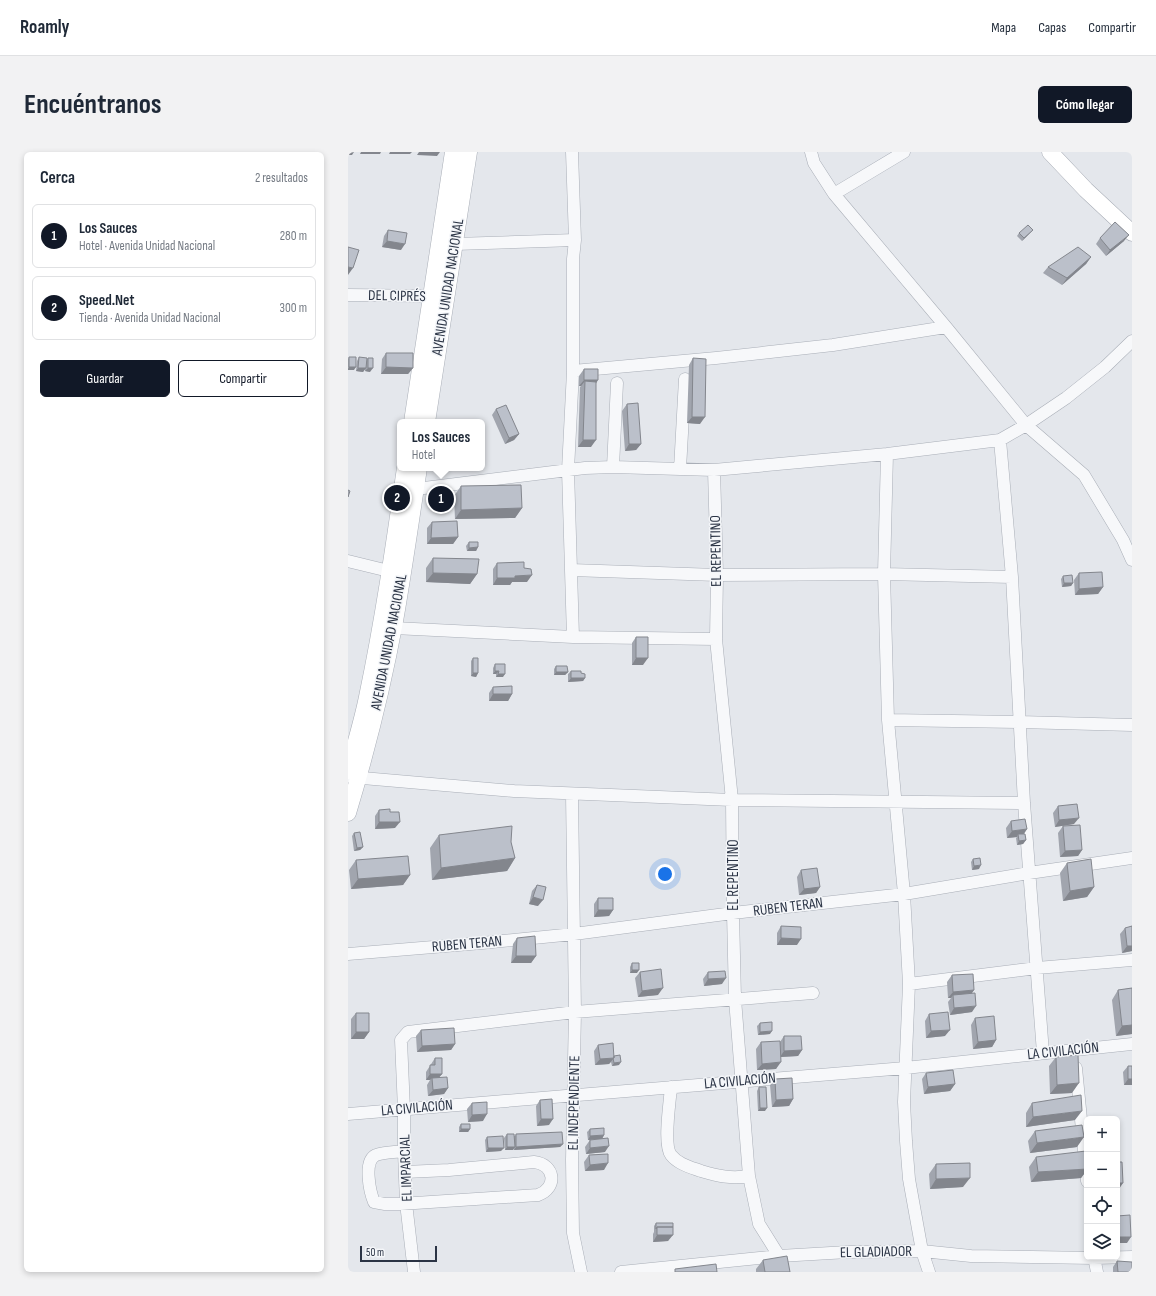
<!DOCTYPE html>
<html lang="es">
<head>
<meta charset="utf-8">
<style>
	:root { --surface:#fff; --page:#f2f2f3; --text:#1f2937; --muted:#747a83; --line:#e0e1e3; --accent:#111827 }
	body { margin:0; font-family:"Sofia Sans Condensed",sans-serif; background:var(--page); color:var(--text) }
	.controls { position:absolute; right:12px; bottom:12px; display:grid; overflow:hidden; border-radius:6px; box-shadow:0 2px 6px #0003 }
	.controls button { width:36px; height:36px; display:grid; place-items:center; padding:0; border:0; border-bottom:1px solid var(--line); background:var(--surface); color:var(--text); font:20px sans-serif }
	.scale { position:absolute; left:12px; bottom:10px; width:77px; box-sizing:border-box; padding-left:4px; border:2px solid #2b3445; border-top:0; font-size:11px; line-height:14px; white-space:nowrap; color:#2b3445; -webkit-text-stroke:3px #f4f6f9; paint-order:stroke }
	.you { position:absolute; left:317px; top:722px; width:14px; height:14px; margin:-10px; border:3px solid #fff; border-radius:50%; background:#1a73e8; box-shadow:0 0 0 6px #1a73e833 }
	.badge { display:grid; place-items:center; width:26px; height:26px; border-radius:50%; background:var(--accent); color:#fff; font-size:13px; font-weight:700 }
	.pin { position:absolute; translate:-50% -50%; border:2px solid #fff; box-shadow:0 1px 4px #0006 }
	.popup { position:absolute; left:49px; top:267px; width:88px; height:52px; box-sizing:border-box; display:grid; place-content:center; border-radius:6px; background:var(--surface); filter:drop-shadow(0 1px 3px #0005); font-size:13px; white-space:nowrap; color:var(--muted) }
	.popup b { font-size:15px; color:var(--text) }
	.popup::after { content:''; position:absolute; left:50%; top:100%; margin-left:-8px; border:8px solid transparent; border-top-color:var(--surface) }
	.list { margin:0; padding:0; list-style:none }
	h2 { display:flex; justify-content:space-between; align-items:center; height:52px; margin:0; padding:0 16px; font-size:17px }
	h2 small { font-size:13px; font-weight:400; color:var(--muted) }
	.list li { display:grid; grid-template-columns:26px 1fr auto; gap:12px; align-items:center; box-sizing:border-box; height:64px; margin:0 8px 8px; padding:0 8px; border:1px solid var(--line); border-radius:6px }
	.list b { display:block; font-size:15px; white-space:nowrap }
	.list p { margin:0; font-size:13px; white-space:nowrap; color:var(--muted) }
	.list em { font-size:13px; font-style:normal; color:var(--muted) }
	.actions { display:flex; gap:8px; padding:12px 16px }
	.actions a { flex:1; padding:9px 0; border:1px solid var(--accent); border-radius:6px; text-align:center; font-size:14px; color:var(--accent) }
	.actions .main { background:var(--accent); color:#fff }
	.icon { flex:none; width:22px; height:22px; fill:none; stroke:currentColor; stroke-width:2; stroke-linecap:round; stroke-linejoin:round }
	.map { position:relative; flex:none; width:784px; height:1120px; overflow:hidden; border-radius:6px }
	header { display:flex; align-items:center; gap:24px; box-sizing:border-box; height:56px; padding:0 20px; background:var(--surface); border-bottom:1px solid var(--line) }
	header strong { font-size:19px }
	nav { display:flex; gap:22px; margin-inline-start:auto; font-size:14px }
	.intro { display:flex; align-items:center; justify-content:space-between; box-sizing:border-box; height:96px; padding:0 24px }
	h1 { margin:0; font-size:28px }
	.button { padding:10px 18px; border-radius:6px; background:var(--accent); color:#fff; font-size:14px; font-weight:700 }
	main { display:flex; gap:24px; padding:0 24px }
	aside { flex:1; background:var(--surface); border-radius:6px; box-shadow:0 2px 6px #0003 }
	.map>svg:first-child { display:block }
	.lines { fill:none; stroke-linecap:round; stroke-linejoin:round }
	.street-casing { stroke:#a9aeb7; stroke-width:13 }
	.secondary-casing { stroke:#a9aeb7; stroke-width:17 }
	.street { stroke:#f7f8fa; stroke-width:12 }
	.secondary { stroke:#fff; stroke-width:16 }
	.wall { fill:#a1a5ae }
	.shaded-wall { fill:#83868d }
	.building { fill:#bbc0ca; stroke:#83868d }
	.labels { text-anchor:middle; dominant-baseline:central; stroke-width:3; stroke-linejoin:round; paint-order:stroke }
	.street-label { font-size:15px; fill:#2b3445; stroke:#f4f6f9 }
</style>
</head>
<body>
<header>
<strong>Roamly</strong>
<nav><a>Mapa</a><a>Capas</a><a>Compartir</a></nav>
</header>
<div class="intro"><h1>Encuéntranos</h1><a class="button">Cómo llegar</a></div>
<main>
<aside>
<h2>Cerca<small>2 resultados</small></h2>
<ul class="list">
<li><span class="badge">1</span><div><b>Los Sauces</b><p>Hotel · Avenida Unidad Nacional</p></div><em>280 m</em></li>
<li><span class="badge">2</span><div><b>Speed.Net</b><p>Tienda · Avenida Unidad Nacional</p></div><em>300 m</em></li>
</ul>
<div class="actions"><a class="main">Guardar</a><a>Compartir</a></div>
</aside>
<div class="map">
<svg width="784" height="1120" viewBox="0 0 784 1120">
	<rect width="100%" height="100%" fill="#e4e7ec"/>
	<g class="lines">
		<defs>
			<path id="street" d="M224,0L227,88L225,107V219L220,318L225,485
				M463,0L466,11L486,42L598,175L678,273L736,323L775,388L784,408
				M486,42L556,0
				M107,92L227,88
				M0,143L91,144
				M225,219L368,206L485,193L598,175
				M652,288L664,425L676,651L695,901
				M539,302L536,422L540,568L556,742L561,832L556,950L558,989L561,1027L574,1099L581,1120
				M265,315L269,231
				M332,317L337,227
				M366,318L369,423L368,487L384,648L385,761L387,847L401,1024L411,1072L431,1104L434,1120
				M68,337L237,316L265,315L366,318L539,302L652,288L678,273L718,246L757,215L784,189
				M0,409L49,421
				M223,418L369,423L536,422L664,425
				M46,476L225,485L368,487
				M540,568L671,570L784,573
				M3,625L166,639L384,648L676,651
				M224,642L227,860L224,1008L225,1081L233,1120
				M0,802L134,791L226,782L385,761L556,742L681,721L784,706
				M561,832L689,816L784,808
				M728,916L739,1029
				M323,935C322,949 315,993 323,1003C330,1012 342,1015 353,1019C370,1024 383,1027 401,1024
				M0,962L557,916L784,892
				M56,999C47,1000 36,1000 28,1003C15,1009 22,1040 26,1050L37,1052H52L190,1043C210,1036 207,1012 186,1010L101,1018L57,1020
				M746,1105L749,1120
				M66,1120L58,1051L56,999V958L53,888L60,880L227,860L465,841
				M273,1120L431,1104L500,1100L574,1099L623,1104L746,1106L784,1105"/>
			<path id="secondary" d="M702,0L738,38L784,81
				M64,270L105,0
				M79,270L121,0
				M0,619C6,595 14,570 19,545C35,469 46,393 57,316
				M0,661C19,598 35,534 47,469C56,418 63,367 71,316"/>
		</defs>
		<use href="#street" class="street-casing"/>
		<use href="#secondary" class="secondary-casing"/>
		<use href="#street" class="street"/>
		<use href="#secondary" class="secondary"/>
	</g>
	<path class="wall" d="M40,78L53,98L34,95L36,84Z
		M685,78L674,89L669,84L671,81Z
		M752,86L776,89L758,104L748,92Z
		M743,105L738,112L714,133L695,121L700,115Z
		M38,201L65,216L60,222H33L34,207Z
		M1,205L6,218H0V207Z
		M11,205L18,209L20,206L22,220L17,219V217L15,220L8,219L9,209Z
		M345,206L352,272L339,271L341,213Z
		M236,217L248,232L243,295H230L232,235L233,234H231V224Z
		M279,252L293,292L288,298L277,299L274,259Z
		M148,257L171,282L166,288L157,292L144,263Z
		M113,334L174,356L167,366L107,367L106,344Z
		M84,370L110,385L105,392H79V376Z
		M121,390L130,395L128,399H119L118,394Z
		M85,406L129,422L122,432L78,430V416Z
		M149,411L176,416L179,430H164L162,433H145V417Z
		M731,421L755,435L750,442L727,443L726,428Z
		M715,424L725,431L723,434L714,435L713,427Z
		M288,485L295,513H284V491Z
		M125,506L130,521L128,525L123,524V509Z
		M147,512L155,525H148V522H145V516Z
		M208,514L220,520L217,523H206V517Z
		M223,519L233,521L237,526L235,529L220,530V522Z
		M145,535L164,542L160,549H141V541Z
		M710,654L726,672L707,675L705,661Z
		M31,658L42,660L47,676L27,677V664Z
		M663,669L679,677L676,682L678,688L675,692L669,693L668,686L669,685L659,686L658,676Z
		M715,674L734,698L730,704L712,705L710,681Z
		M6,681L15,695L12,698L6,699L4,684Z
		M91,683L163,690L167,706L159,719L84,728L82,696Z
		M625,707L631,717L624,718L623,710Z
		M8,708L62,723L55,733L3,737L1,718Z
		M719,711L746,735L739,745L715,749L712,721Z
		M453,718L472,735L468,741L451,743L449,725Z
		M189,733L190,754L181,752L184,739Z
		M250,746L265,758L261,764L246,765V752Z
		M433,774L449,793H429V781Z
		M777,776L784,799L774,801L772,782Z
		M169,786L188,804L183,811H163L165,792Z
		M284,811L289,821H282V815Z
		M292,820L310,843L290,845L287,826Z
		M360,820L374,832L356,834L355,827Z
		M604,823L626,838L624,841V860L602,863L600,850L603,846H600L599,830Z
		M784,836V882L768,884L764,848L770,838Z
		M8,861L21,880L16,887H3V867Z
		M581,862L597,884L578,886L577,869Z
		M627,866L648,888L644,895L625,897L623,873Z
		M412,871L422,882L410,883L409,874Z
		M73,878L107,892L103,898L69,900L68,884Z
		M436,884L454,898L450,904L432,905L428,917L409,918L408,897L413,890H432Z
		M250,893L266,904L271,913L264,914L263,910L261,912L247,913L246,899Z
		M708,905L724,941L702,942L701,914Z
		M87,906L94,922L91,925L100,936L96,942L80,944L79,933L82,928H78V920Z
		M780,914H784V933H776L775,920Z
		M578,921L607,932L602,939L576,942L574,927Z
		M427,927L445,947L441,954L424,955L422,933Z
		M411,935L417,959H410L409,939Z
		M192,948L201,973L189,974L188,954Z
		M124,951L135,969L120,970L119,957Z
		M684,951L727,968L678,975V961Z
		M113,972L122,977L120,980H111V975Z
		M242,977L256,983L254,987L240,988L239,980Z
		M687,979L729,995L682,1001L680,989Z
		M159,982L167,984L168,982L215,992L212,995L166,998V996L165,998H157L156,986Z
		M139,985L153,999L138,1000L137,988Z
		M242,988L257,1000L238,1002L237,995Z
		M241,1003L256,1018L237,1019L236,1010Z
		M688,1005L739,1006V1018L733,1026L683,1030L681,1015Z
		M588,1012L615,1035L582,1037L581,1022Z
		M308,1071L325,1075L320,1089L305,1090V1082L306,1080V1074Z
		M415,1108L442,1120H408V1117Z
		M769,1109L784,1120H765V1115Z"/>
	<path class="shaded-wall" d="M0,0H6L4,3H0Z
		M13,0H33L32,2H12Z
		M42,0H64L62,2H41Z
		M71,0H92L89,4L69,3Z
		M685,78L674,89L676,86Z
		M781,83L776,89L758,104L762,98Z
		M39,89L57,92L53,98L34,95Z
		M743,105L738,112L714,133L719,126Z
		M0,115L5,116L0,123Z
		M1,215H8L6,218H0V217Z
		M38,215L65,216L60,222H33Z
		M10,216H18L15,220L8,219Z
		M20,216H25L22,220L17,219Z
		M236,228H250L246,235L237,229L233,234H231Z
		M344,265H357L352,272L339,271Z
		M171,282L166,288L157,292L161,286Z
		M235,288H248L243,295H230Z
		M281,292H293L288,298L277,299Z
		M174,356L167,366L107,367L113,358Z
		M110,385L105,392H79L83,386Z
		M130,395L128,399H119L121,396Z
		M85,421L129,422L122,432L78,430Z
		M184,423L179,430H164L162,433H145L149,426L167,424Z
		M716,431H725L723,434L714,435Z
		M755,435L750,442L727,443L731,437Z
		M288,506H300L295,513H284Z
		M147,519H151L148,522H145Z
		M208,520H220L217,523H206Z
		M125,521H130L128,525L123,524Z
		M150,522H157L155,525H148Z
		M223,526H237L235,529L220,530Z
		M145,542H164L160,549H141Z
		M731,666L726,672L707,675L711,668Z
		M31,670H52L47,676L27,677Z
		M679,677L674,684L670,682L669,685L659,686L664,679Z
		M678,688L675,692L669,693L671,689Z
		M15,695L12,698L6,699L9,696Z
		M734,698L730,704L712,705L717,699Z
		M167,706L159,719L84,728L93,716Z
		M633,713L631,717L624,718L626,714Z
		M62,723L55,733L3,737L10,727Z
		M472,735L468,741L451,743L456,737Z
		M746,735L739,745L715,749L722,739Z
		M185,745L195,748L190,754L181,752Z
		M250,758H265L261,764L246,765Z
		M433,786L453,787L449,793H429Z
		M779,794H784V799L774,801Z
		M168,804H188L183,811H163Z
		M284,818H291L289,821H282Z
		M378,826L374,832L356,834L360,827Z
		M315,836L310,843L290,845L294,839Z
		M626,838L621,845L605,843L603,846H600L605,840Z
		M628,854L624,860L602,863L606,856Z
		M784,873V882L768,884L774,874Z
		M602,878L597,884L578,886L583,879Z
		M424,879L422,882L410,883L412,880Z
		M8,880H21L16,887H3Z
		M648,888L644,895L625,897L630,890Z
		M107,892L103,898L69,900L74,894Z
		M454,898L450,904L432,905L436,899Z
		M266,906L261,912L247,913L252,907Z
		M273,910L271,913L264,914L266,911Z
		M433,910L428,917L409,918L414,912Z
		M82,922H94L89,928L84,926L82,928H78Z
		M780,927H784V933H776Z
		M731,931L724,941L702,942L709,933Z
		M607,932L602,939L576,942L580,935Z
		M100,936L96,942L80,944L85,938Z
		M445,947L441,954L424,955L428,948Z
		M412,956H419L417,959H410Z
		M734,959L727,968L678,975L685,965Z
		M139,962L135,969L120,970L124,963Z
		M193,967H205L201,973L189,974Z
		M113,977H122L120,980H111Z
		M256,983L254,987L240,988L242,984Z
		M736,985L729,995L682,1001L689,991Z
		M215,992L212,995L166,998L168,995Z
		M261,994L257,1000L238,1002L242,996Z
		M159,995H167L165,998H157Z
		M140,996H156L153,999L138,1000Z
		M260,1011L256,1018L237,1019L242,1013Z
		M739,1017V1018L733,1026L683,1030L690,1020Z
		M622,1026L615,1035L582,1037L588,1027Z
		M769,1031H775L769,1040Z
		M309,1083H325L320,1089L305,1090Z
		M769,1085H783L779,1091H769Z"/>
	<path class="building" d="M767,70L781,83L762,98L752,86Z
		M680,73L685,78L676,86L671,81Z
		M40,78L59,81L57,92L39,89Z
		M0,95L11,98L5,116L0,115Z
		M730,95L743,105L719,126L700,115Z
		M38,201H65V216L38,215Z
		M1,205H8V215H1Z
		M11,205L19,206L18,216H10Z
		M20,206H25V216H20Z
		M345,206L358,207L357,265H344Z
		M236,217H250V228H236Z
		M237,229L248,230V288H235Z
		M290,251L293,292H281L279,252Z
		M158,253L171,282L161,286L148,257Z
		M173,333L174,356L113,358V334Z
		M0,338L2,339L0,345Z
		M109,369L110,385L83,386L84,370Z
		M121,390H130V395L121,396Z
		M85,406L131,407L129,422L85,421Z
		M176,410V416L183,417L184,423L167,424V426H149V411Z
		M754,420L755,435L731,437V421Z
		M724,423L725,431H716L715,424Z
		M288,485H300V506H288Z
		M125,506H130V521H125Z
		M147,512H157V522H150L151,519H147Z
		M208,514H219L220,520H208Z
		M223,519H233V521L237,522V526H223Z
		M164,534V542H145V535Z
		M729,652L731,666L711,668L710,654Z
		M42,657V660H51L52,670H31V658Z
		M677,667L679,677L664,679L663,669Z
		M732,673L734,698L717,699L715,674Z
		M164,674L163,690L167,706L93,716L91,683Z
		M12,680L15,695L9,696L6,681Z
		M670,682H677L678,688L671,689Z
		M60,704L62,723L10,727L8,708Z
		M632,706L633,713L626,714L625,707Z
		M743,707L746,735L722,739L719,711Z
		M469,716L472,735L456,737L453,718Z
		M189,733L198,735L195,748L185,745Z
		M250,746H265V758H250Z
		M433,774L453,775V787L433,786Z
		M784,774V794H779L777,776Z
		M187,784L188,804H168L169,786Z
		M284,811H291V818H284Z
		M313,817L315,836L294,839L292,820Z
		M377,819L378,826L360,827V820Z
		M625,822L626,838L605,840L604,823Z
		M784,836V873L774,874L770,838Z
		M627,841L628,854L606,856L605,843Z
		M600,860L602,878L583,879L581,862Z
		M8,861H21V880H8Z
		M646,864L648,888L630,890L627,866Z
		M424,870V879L412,880V871Z
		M106,876L107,892L74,894L73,878Z
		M436,884H453L454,898L436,899Z
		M432,889L433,910L414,912L413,890Z
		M265,891L266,906L252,907L250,893Z
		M272,903L273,910L266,911L265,906H266V904Z
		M730,903L731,931L709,933L708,905Z
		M87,906H94V922H82V913H87Z
		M780,914H784V927H780Z
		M605,918L607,932L580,935L578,921Z
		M99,925L100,936L85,938L84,926Z
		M444,926L445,947L428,948L427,927Z
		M411,935H418L419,956H412Z
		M733,943L734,959L685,965L684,951Z
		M204,947L205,967H193L192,948Z
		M139,950V962L124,963V951Z
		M113,972H122V977H113Z
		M734,973L736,985L689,991L687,979Z
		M256,976V983L242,984V977Z
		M214,980L215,992L168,995V982Z
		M159,982H166L167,995H159Z
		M155,984L156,996H140L139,985Z
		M260,986L261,994L242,996V988Z
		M738,999L739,1017L690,1020L688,1005Z
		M260,1002V1011L242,1013L241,1003Z
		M769,1010H774L775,1031H769Z
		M622,1011V1026L588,1027V1012Z
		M782,1063L783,1085H769V1064Z
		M308,1071H325V1075H309L308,1077Z
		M309,1075H325V1083H309Z
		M439,1104L442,1120H417L415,1108Z
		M769,1109L784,1110V1120H770Z
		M368,1112L369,1120H327V1117Z"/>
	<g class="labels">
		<g class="street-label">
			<text transform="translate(100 135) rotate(-81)">AVENIDA UNIDAD NACIONAL</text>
			<text transform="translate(49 144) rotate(1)">DEL CIPRÉS</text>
			<text transform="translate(368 399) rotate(-91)">EL REPENTINO</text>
			<text transform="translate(41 490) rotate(-79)">AVENIDA UNIDAD NACIONAL</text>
			<text transform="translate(385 723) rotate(-90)">EL REPENTINO</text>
			<text transform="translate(440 755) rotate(-7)">RUBEN TERAN</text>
			<text transform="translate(119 792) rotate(-5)">RUBEN TERAN</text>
			<text transform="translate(715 899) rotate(-6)">LA CIVILACIÓN</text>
			<text transform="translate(392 929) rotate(-5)">LA CIVILACIÓN</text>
			<text transform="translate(226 951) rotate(-89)">EL INDEPENDIENTE</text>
			<text transform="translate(69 956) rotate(-5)">LA CIVILACIÓN</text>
			<text transform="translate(58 1016) rotate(-92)">EL IMPARCIAL</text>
			<text transform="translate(528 1100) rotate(-1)">EL GLADIADOR</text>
		</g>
	</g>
</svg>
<div class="controls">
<button>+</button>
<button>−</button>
<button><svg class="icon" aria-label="locate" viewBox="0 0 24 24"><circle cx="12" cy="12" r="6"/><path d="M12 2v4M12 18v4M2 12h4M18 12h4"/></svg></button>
<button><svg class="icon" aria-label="layers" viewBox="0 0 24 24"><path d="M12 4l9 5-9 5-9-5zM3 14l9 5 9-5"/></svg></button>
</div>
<div class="scale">50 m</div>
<div class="you"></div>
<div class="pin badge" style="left:93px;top:347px">1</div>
<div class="popup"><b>Los Sauces</b>Hotel</div>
<div class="pin badge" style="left:49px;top:346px">2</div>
</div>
</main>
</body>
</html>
